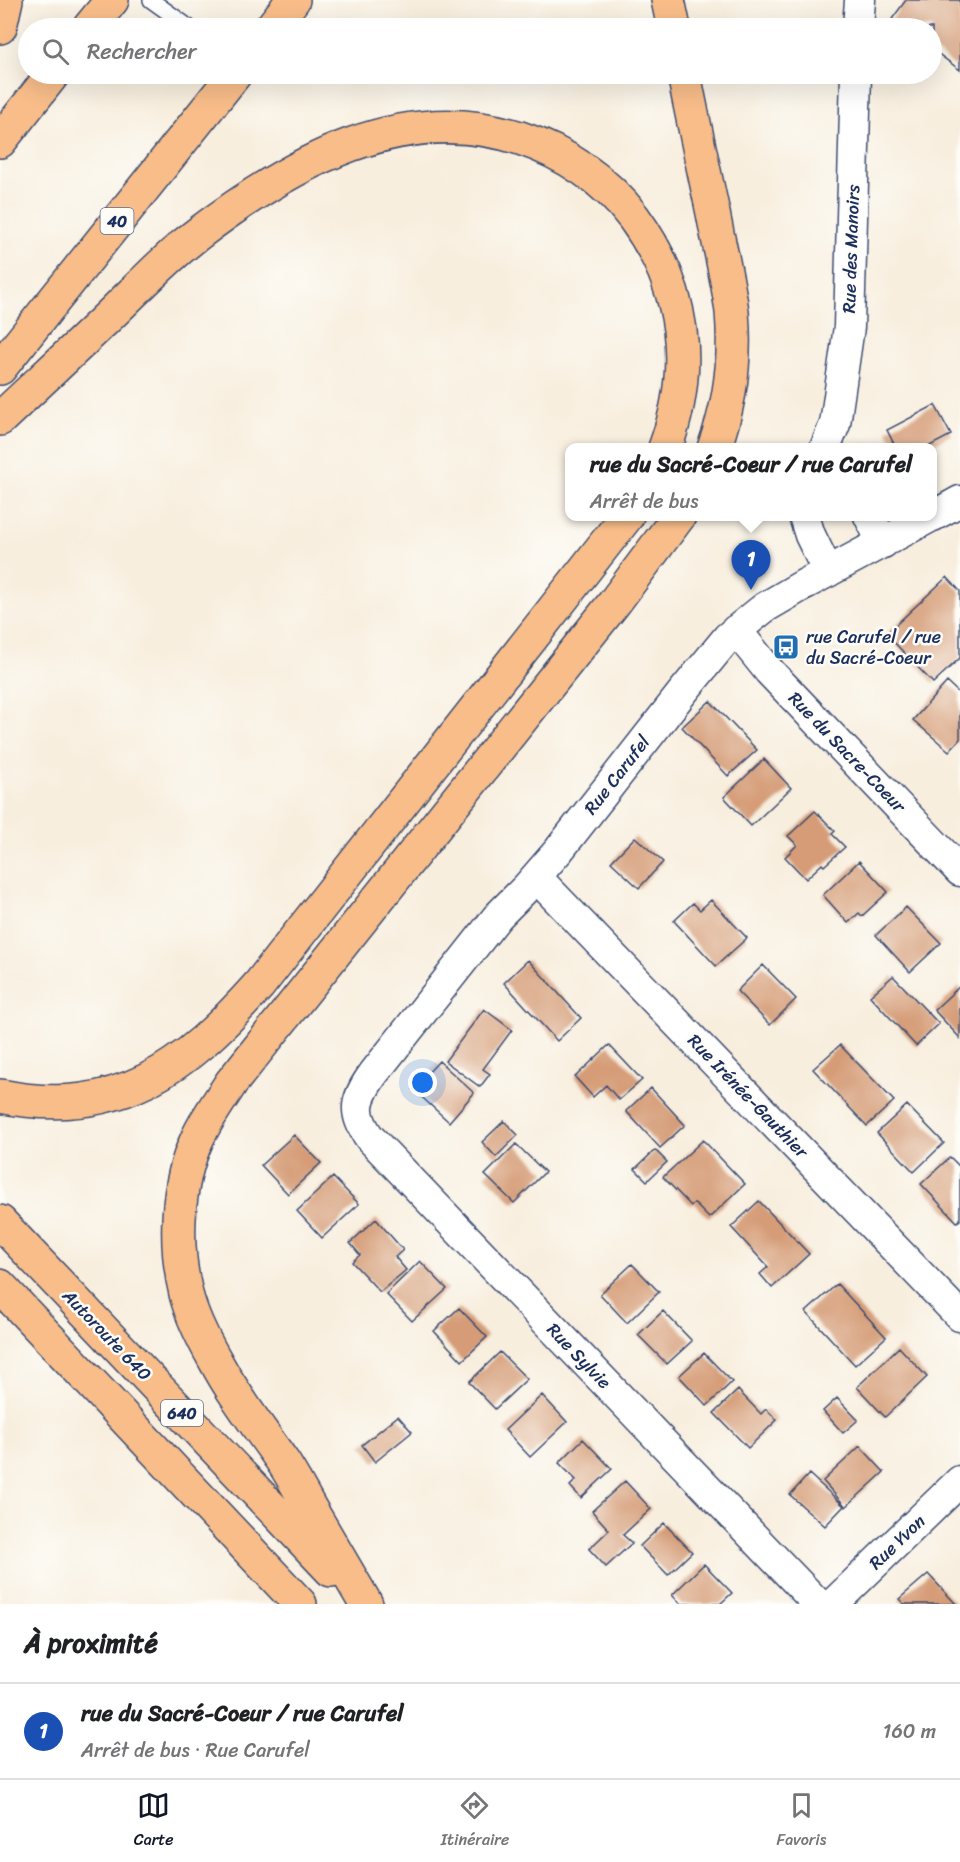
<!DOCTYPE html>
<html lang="fr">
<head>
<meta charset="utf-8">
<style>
	:root { --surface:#fff; --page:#f2f2f2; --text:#202124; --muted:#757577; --line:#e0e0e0; --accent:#111827 }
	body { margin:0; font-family:Sriracha,sans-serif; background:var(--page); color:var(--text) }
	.you { position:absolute; left:423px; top:1083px; width:21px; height:21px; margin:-15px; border:4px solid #fff; border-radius:50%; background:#1a73e8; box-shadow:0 0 0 9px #1a73e833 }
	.badge { display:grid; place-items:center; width:39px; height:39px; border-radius:50%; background:var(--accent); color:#fff; font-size:20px; font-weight:700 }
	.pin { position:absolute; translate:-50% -50px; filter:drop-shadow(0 2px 3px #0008) }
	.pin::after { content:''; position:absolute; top:32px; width:21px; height:18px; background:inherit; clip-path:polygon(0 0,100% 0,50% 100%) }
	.popup { position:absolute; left:565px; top:443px; width:372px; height:78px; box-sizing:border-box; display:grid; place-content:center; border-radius:12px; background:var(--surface); filter:drop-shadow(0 2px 4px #0005); font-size:20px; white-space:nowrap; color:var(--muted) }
	.popup b { font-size:22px; color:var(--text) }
	.popup::after { content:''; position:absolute; left:50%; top:100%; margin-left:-12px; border:12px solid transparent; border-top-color:var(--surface) }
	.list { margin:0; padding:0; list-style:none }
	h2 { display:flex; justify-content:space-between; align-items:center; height:78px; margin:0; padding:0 24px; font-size:26px }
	h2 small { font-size:20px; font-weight:400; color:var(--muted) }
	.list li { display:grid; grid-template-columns:39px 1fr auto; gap:18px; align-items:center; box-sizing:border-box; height:96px; padding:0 24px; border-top:2px solid var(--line) }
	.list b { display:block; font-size:22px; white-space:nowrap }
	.list p { margin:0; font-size:20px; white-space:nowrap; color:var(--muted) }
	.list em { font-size:20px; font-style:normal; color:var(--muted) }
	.icon { flex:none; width:33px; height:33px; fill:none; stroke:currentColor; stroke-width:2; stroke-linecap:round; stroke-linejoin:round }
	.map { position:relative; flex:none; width:960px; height:1604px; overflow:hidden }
	.search { position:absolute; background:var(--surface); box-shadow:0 6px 24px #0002; left:18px; right:18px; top:18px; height:66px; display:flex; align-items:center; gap:15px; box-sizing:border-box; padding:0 21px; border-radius:33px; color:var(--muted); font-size:22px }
	.sheet { height:174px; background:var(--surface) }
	nav { display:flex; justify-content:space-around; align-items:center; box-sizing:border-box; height:84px; border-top:2px solid var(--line); background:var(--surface); font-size:16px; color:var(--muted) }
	nav a { display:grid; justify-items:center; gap:3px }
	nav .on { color:var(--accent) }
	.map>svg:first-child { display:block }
	.building { fill:#d59c77 }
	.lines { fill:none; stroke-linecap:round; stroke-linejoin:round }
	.service-casing { stroke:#3c4c71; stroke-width:18 }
	.minor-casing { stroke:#3c4c71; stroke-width:33 }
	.motorway-casing { stroke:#3c4c71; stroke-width:36 }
	.service { stroke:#fff; stroke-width:15 }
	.minor { stroke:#fff; stroke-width:30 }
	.motorway { stroke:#f8bd89; stroke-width:33 }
	.labels { text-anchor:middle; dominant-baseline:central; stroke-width:5; stroke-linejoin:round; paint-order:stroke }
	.shield { fill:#fdfcf7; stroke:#5f6c8c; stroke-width:1.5 }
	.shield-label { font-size:16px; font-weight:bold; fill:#1b2f5e }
	.street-label { font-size:18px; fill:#1b2f5e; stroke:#fdfcf7 }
	.poi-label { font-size:18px; fill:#1b2f5e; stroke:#fdfcf7; text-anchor:start }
</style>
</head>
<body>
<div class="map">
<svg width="960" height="1604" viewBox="0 0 960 1604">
	<rect width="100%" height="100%" fill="#fdfcf7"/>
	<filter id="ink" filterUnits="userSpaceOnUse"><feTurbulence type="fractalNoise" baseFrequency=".0167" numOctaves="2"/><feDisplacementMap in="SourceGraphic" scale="12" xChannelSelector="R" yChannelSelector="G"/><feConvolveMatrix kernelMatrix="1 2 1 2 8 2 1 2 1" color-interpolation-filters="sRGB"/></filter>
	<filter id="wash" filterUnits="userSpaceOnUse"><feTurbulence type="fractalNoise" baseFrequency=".008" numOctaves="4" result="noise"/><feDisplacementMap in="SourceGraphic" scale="24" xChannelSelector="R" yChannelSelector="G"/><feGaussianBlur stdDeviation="1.35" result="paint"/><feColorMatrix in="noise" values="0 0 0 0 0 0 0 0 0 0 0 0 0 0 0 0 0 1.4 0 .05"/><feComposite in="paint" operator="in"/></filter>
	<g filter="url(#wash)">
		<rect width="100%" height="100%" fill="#f8eede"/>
		<g id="blocks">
			<path class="building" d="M906,0H960V70L932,49V28H905L892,19Z
				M935,405L951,435L926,448H896L887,430Z
				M947,577L960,591V658L933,683L886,634Z
				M947,682L960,694V739L949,751L913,720Z
				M710,701L757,750L728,776L682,727Z
				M764,759L791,788L751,826L724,797Z
				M815,811L835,831L832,834L845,847L824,866L822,864L806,879L785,857L797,845L788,836Z
				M635,837L663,862L639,888L611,862Z
				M859,861L888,892L862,916L859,913L848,923L823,895Z
				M711,900L747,938L716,966L674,921L693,903L700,910Z
				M906,907L941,943L910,972L876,935Z
				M528,960L581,1018L557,1041L504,983Z
				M763,965L796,999L770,1025L737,991Z
				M893,976L939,1024L916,1046L870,996Z
				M960,986V1038L934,1010Z
				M484,1009L512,1030L483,1069L490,1074L480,1087L445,1061Z
				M609,1045L642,1080L619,1100L606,1085L593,1097L575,1077Z
				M840,1045L894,1101L867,1126L813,1069Z
				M439,1061L474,1093L449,1122L413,1089Z
				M651,1088L685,1125L660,1148L626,1111Z
				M907,1105L944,1143L914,1172L877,1133Z
				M504,1121L518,1135L496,1157L482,1142Z
				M294,1135L321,1163L288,1194L261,1165Z
				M703,1140L745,1184L709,1218L694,1203L691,1206L663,1177Z
				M516,1144L545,1172L514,1203L485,1175Z
				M655,1150L667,1162L647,1181L635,1169Z
				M950,1157L960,1167V1220L957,1222L921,1184Z
				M333,1177L359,1204L322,1238L297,1211Z
				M759,1201L809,1254L772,1288L760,1274L768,1267L731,1227Z
				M376,1219L403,1250L395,1257L406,1270L380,1292L352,1262L360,1255L350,1243Z
				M420,1261L447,1289L412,1321L386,1294Z
				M632,1264L659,1292L627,1323L600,1294Z
				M837,1284L886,1337L855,1365L806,1312Z
				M459,1308L487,1337L462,1361L434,1331Z
				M663,1311L692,1341L667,1364L638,1335Z
				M899,1347L927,1377L885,1417L857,1387Z
				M500,1352L527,1379L495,1409L469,1382Z
				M704,1353L732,1382L707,1406L679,1376Z
				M738,1390L761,1414L766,1409L777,1420L748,1448L714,1413Z
				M542,1395L567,1422L530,1457L505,1430Z
				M837,1398L858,1420L843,1433L823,1411Z
				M398,1416L412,1432L375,1462L362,1445Z
				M583,1439L612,1469L581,1498L570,1486L576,1480L559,1463Z
				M860,1446L884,1472L846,1507L823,1481Z
				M809,1474L844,1506L825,1526L790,1495Z
				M625,1481L651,1509L623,1535L632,1543L606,1567L589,1549L609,1530L592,1511Z
				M664,1523L692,1552L668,1575L640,1546Z
				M704,1564L732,1593L720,1604H681L672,1595Z
				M928,1574L956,1604H904L899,1599Z"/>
		</g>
	</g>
	<g filter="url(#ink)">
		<use href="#blocks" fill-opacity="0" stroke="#3c4c71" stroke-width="1.5"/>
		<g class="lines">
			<defs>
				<path id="service" d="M151,0L190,28"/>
				<path id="minor" d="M858,28L860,0
					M825,448L835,424L849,327L856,74
					M804,516L810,535L828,572
					M869,516L883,543
					M933,516L960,501
					M736,630L769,671L960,871
					M536,877L960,1316
					M818,1604L370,1138C351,1112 356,1098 374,1073L498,916L526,888L559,850L682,693L728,637L764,608L805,584L932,516
					M833,1604L960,1481"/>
				<path id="motorway" d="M668,0L674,28
					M0,27L6,0
					M89,28L112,0
					M271,28L293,0
					M684,74C693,120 703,166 713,213C719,246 728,279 732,312C736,358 730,405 714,448
					M0,141L53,74
					M0,368L235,74
					M0,419C37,384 74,350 110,315C139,287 167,257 199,233C291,163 402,100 520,138C565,153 606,180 634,218C685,288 695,367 665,448
					M0,1096C118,1120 185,1068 259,985L627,516
					M0,1222L331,1570
					M0,1286L300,1604
					M366,1604C348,1573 329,1541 311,1510C302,1494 293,1477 283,1462C260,1429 234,1396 215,1360C203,1339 192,1317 186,1294C174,1244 176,1183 198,1137C207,1118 220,1100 231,1083L614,603L679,516"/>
			</defs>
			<use href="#service" class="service-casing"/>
			<use href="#minor" class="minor-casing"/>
			<use href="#motorway" class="motorway-casing"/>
			<use href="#service" class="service"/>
			<use href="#minor" class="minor"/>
			<use href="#motorway" class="motorway"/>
		</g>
	</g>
	<defs>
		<symbol id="bus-square" viewBox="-11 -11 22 22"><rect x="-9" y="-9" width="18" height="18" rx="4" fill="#1f6fb2" stroke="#fdfcf7"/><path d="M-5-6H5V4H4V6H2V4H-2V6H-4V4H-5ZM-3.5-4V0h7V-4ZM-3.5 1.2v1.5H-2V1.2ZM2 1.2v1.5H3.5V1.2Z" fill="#fff"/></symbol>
	</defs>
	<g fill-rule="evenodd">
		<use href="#bus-square" x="771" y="632" width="30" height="30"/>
	</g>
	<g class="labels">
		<g class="shield">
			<rect x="100.5" y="208" width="33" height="26" rx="4.5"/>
			<rect x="161" y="1400" width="42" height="26" rx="4.5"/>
		</g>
		<g class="shield-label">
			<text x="117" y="221">40</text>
			<text x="182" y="1413">640</text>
		</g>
		<g class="street-label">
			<text transform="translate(851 249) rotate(-88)">Rue des Manoirs</text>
			<text transform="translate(847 752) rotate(46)">Rue du Sacre-Coeur</text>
			<text transform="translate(617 775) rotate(-52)">Rue Carufel</text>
			<text transform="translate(748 1096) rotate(46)">Rue Irénée-Gauthier</text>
			<text transform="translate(107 1335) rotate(46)">Autoroute 640</text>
			<text transform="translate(579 1356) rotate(46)">Rue Sylvie</text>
			<text transform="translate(897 1542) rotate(-44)">Rue Yvon</text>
		</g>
		<g class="poi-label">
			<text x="806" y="637">rue Carufel / rue<tspan x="806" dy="21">du Sacré-Coeur</tspan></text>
		</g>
	</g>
</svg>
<div class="you"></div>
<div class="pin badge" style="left:751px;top:590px;background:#1a4fb4">1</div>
<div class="popup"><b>rue du Sacré-Coeur / rue Carufel</b>Arrêt de bus</div>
<div class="search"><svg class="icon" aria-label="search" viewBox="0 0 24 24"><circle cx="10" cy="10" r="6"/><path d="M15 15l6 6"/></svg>Rechercher</div>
</div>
<section class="sheet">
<h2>À proximité<small></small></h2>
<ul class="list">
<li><span class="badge" style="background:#1a4fb4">1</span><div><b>rue du Sacré-Coeur / rue Carufel</b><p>Arrêt de bus · Rue Carufel</p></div><em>160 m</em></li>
</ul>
</section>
<nav>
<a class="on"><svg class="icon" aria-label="map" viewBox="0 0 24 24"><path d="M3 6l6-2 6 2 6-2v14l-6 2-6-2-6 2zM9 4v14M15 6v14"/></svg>Carte</a>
<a><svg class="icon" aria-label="directions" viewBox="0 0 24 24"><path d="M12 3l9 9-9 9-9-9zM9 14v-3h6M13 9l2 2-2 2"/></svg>Itinéraire</a>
<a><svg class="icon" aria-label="saved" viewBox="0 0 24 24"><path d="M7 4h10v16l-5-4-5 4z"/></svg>Favoris</a>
</nav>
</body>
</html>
